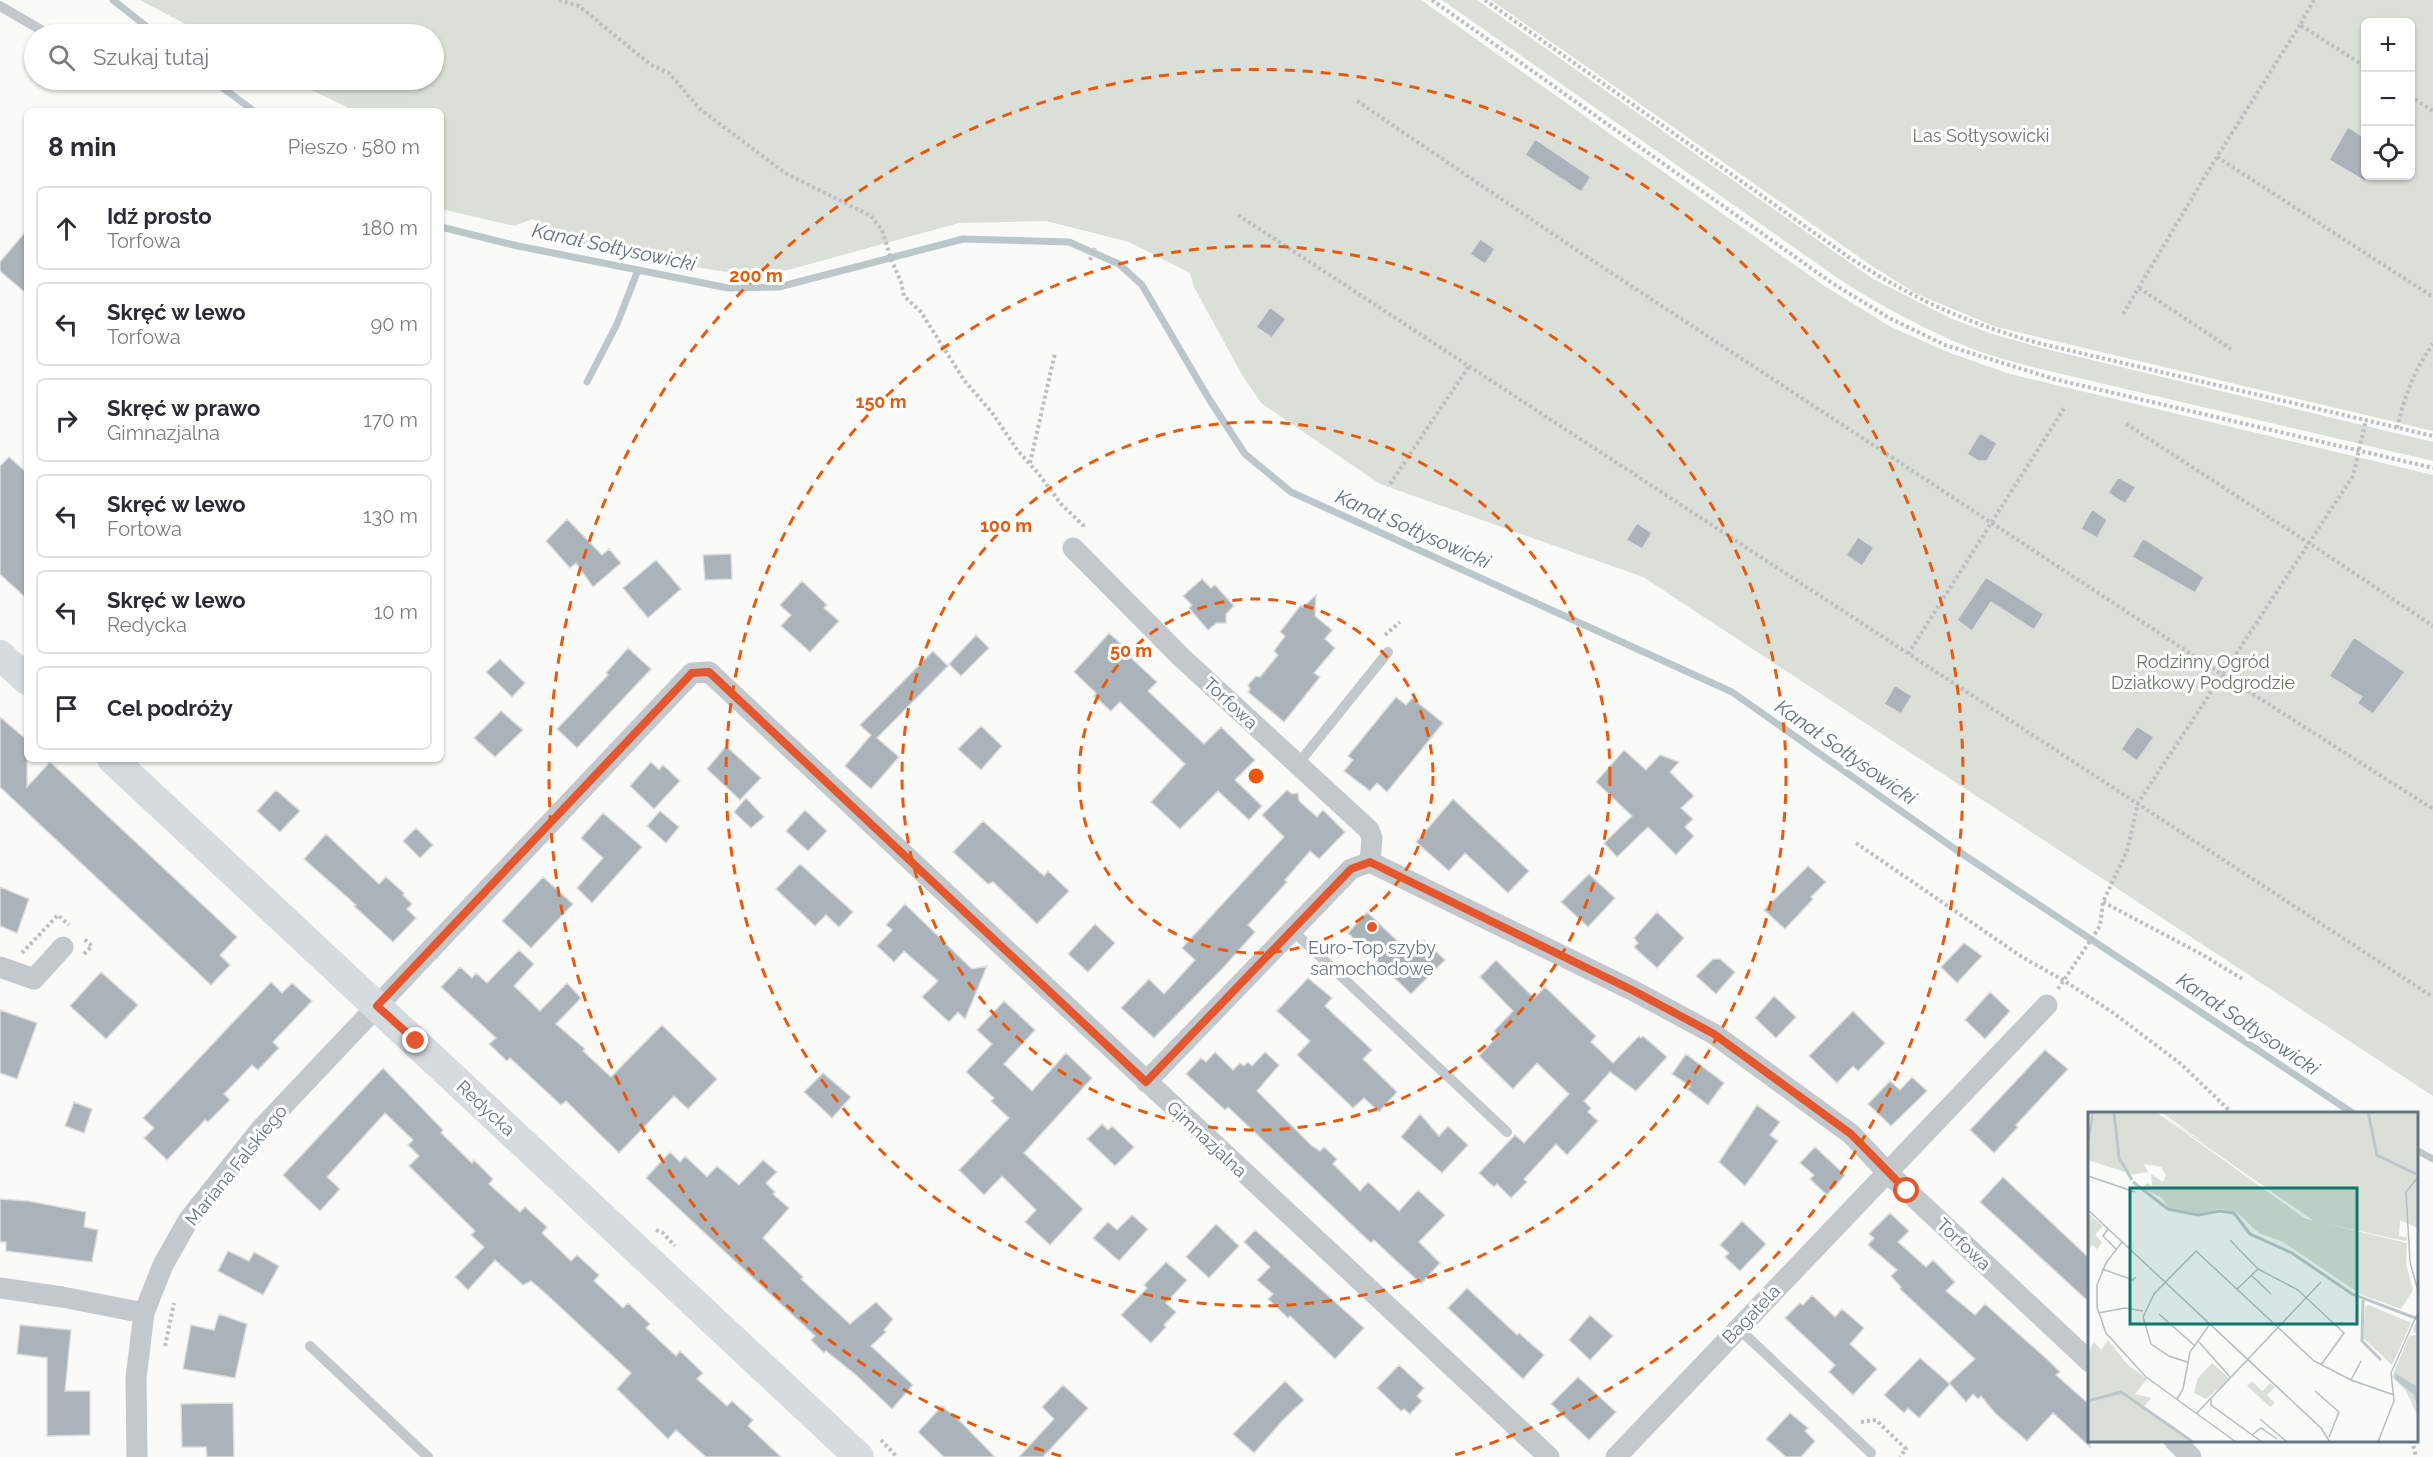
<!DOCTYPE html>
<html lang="pl">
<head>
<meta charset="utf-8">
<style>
	:root { --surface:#fff; --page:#f2f2f3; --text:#2b2b33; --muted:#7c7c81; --line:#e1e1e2 }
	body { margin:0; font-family:Raleway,sans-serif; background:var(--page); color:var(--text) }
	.controls { position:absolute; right:18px; top:18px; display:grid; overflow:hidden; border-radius:9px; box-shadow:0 2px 4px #0004 }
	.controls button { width:54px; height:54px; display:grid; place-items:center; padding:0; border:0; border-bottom:2px solid var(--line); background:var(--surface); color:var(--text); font:30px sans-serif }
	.stop { position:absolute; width:18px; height:18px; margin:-14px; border:4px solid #e4572e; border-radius:50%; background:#fff }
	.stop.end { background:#e4572e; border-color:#fff; box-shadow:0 2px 6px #0008 }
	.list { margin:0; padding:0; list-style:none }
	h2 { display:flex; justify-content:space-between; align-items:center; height:78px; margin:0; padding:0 24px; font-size:26px }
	h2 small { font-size:20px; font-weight:400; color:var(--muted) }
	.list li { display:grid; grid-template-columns:39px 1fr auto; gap:18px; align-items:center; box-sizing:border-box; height:84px; margin:0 12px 12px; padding:0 12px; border:2px solid var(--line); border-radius:9px }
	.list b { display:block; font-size:22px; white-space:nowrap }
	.list p { margin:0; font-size:20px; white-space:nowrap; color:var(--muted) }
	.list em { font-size:20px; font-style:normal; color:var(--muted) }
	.icon { flex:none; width:33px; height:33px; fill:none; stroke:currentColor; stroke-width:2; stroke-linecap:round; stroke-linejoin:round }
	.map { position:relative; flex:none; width:2433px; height:1457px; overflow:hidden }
	.search { position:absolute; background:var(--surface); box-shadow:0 2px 4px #0004; left:24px; top:24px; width:420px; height:66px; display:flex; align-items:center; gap:15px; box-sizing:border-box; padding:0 21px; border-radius:33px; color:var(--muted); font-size:22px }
	.panel { position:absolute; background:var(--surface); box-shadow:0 2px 4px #0004; left:24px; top:108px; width:420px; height:654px; border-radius:9px }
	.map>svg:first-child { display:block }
	.green { fill:#dadfd7; fill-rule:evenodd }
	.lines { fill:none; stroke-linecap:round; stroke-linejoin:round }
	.stream { stroke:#bbc7cb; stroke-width:7 }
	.building { fill:#aab3b9; stroke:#dcdcda; stroke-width:1.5 }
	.path { stroke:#bbbfc2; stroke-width:4; stroke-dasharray:3 3; stroke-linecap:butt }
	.lane { stroke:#c3c8cc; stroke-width:10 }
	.street { stroke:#c3c8cc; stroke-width:21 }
	.secondary { stroke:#d6dbdf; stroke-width:30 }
	.route { stroke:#e4572e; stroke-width:8 }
	.ring { fill:none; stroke:#e8590c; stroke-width:3; stroke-dasharray:10 8 }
	.poi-dot { fill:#e4572e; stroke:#fff; stroke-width:2 }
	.labels { text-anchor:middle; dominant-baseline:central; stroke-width:6; stroke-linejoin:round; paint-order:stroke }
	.park-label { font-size:18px; fill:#687a64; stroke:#fff }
	.street-label { font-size:18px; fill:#657683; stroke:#fff }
	.poi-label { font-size:18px; fill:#657683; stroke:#fff }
	.water-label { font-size:20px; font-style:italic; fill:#60757c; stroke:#fff }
	.inset-river { fill:none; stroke:#bbc7cb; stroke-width:3 }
	.inset-road { fill:none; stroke:#b5bdc2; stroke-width:1.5 }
	.view { fill:#0f766e; fill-opacity:0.15; stroke:#0f766e; stroke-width:3 }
	.inset-edge { fill:none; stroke:#657683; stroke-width:3 }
	.centre { fill:#e8590c; stroke:#fff; stroke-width:3 }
	.ring-label { font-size:18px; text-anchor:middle; font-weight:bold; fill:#e8590c; stroke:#fff; stroke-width:6; stroke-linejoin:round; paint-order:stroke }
</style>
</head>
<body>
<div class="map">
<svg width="2433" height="1457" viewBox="0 0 2433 1457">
	<rect width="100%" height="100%" fill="#fafaf8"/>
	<path class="green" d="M140,0H1421L1823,285L1891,327L1950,353L2010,374L2433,475V1096L1643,577L1380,484L1261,403L1241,373L1194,287L1190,273L1129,242L1046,221L959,223L788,270L740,274L675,264L562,240L533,219L514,226L441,209V111H348L347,107L290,80H434V34H204Z
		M1442,0H1477L1873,279L1950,318L1992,334L2042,348L2433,442V461L2032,367C2012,361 1990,356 1970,348C1924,329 1881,306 1839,279Z
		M1491,0H2433V431L1996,327L1915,293L1872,266ZM2366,22H2410V176H2366Z"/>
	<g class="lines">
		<path class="stream" d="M113,0L156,34
			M212,80L254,111
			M441,227L518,246L728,288L779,287L963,239L1069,242L1119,264L1142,285L1209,399L1245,454L1291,492L1732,692L1955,849L2354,1114
			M587,382L617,324L638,270
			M2416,1150L2433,1159"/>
	</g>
	<path class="building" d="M2348,127L2366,139V182L2329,160Z
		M1535,139L1591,177L1581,192L1525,155Z
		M27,230V294L0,271V262Z
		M1480,239L1495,249L1485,264L1470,254Z
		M1270,307L1286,319L1272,338L1256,327Z
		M1980,433L1997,443L1987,461H1978L1967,454Z
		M9,457L27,473V599L0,574V466Z
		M2118,477L2136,487L2125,504L2108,493Z
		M2092,509L2107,520L2097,538L2081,529Z
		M567,519L602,555L609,549L621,563L593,587L576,563L570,568L546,541Z
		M1637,523L1652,533L1642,549L1626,540Z
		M1858,537L1874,548L1862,566L1846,555Z
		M2143,538L2204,577L2195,593L2132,557Z
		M731,554L732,579L705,580L703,555Z
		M656,560L681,589L648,618L623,588Z
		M1986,577L2044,614L2034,630L1991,602L1972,631L1957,620Z
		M1202,579L1211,588L1215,585L1234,606L1226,614V623H1217L1208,630L1189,608L1192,605L1183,596Z
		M802,581L827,605L824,608L839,621L810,652L781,626L791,615L780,605Z
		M1316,595L1315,616L1332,630L1325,639L1335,648L1314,673L1320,677L1284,722L1248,692L1250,689L1248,685L1256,676L1260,677L1278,655L1274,651L1285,636L1280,632L1301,605L1303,607Z
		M1109,633L1133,655L1131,658L1157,682L1148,691L1204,744L1221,727L1255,760L1235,780L1262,806L1249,820L1218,791L1180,829L1151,802L1185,764L1120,702L1111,711L1094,696L1096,693L1074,672Z
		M976,635L989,648L961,676L949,664Z
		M2354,637L2405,672L2373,714L2357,703L2362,697L2329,676Z
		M628,648L651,669L577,748L557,729L608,675L606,673Z
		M933,651L948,666L877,738L899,757L871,789L845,766L871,735L860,725Z
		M500,659L525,683L512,697L486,672Z
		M1895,685L1912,696L1901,714L1884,704Z
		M1396,697L1406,705L1412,698L1443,723L1387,792L1377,783L1370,791L1344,771L1353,760L1348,756Z
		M501,711L523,730L495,757L474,738Z
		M0,717L27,740V787L50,762L237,937L220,955L230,965L211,985L0,787Z
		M981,726L1002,746L981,770L958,749Z
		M2137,726L2154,737L2137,761L2121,749Z
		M726,746L761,778L740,800L707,769Z
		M1624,750L1646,770L1660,755L1679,762L1670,772L1694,796L1681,808L1693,819L1685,827L1694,836L1676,855L1648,827L1617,857L1604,843L1632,816L1596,782Z
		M651,762L659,770L663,765L680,781L654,809L630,786Z
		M276,790L300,811L280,832L257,811Z
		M1287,790L1292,794L1298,793L1299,801L1317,817L1323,810L1345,832L1319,859L1310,851L1285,880L1287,882L1248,925L1255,932L1223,968L1154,1038L1121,1008L1149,979L1164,994L1195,960L1182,948L1284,837L1262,815Z
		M746,798L764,817L751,828L734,812Z
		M1453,799L1529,871L1508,893L1465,853L1449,871L1416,842Z
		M805,810L827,831L808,851L786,831Z
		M660,811L679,827L666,843L647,826Z
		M603,813L642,847L592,903L577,888L603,858L581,838Z
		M983,821L1044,876L1048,871L1069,891L1037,924L993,882L988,884L953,852Z
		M416,828L433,845L420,858L403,841Z
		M326,834L379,884L386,877L404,893L403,895L412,904L407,909L416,918L393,942L354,906L356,905L304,859Z
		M800,864L853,912L839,927L826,915L815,926L776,889Z
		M1808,866L1826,882L1811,897L1813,899L1785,929L1764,910Z
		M1589,874L1615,898L1588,927L1561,902Z
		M543,877L573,904L531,948L502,921Z
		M0,887L29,899L17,933L0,926Z
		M905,904L972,969L987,966L965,1019L958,1012L949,1022L922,997L938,981L904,951L894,962L877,946L892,930L886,925Z
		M1367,912L1411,954L1424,940L1445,960L1411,994L1348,933Z
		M1657,912L1684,938L1657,968L1634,947L1638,943L1634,938Z
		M1095,924L1115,943L1088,972L1068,954Z
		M1964,943L1982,956L1957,983L1941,967Z
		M519,950L534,964L514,986L540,1011L567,983L581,998L556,1024L585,1049L583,1051L611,1077L662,1025L717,1079L688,1109L674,1096L619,1153L566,1101L561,1105L510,1058L507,1061L489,1044L496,1038L441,987L460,967L472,978L476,973L487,983Z
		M1713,959H1720L1735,972L1716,994L1696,976Z
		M1496,960L1534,998L1545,987L1596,1036L1591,1042L1613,1063L1639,1036L1641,1038L1643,1036L1667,1057L1636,1091L1610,1072L1584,1101L1591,1108L1588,1112L1598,1121L1567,1155L1556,1144L1524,1179L1527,1182L1511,1198L1497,1184L1494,1187L1479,1173L1515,1135L1524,1143L1569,1094L1537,1063L1513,1089L1479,1056L1498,1036L1494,1031L1513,1011L1480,977Z
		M101,972L138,1005L106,1039L70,1006Z
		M1308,978L1332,998L1325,1006L1372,1050L1363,1059L1397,1092L1379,1112L1364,1098L1353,1108L1297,1055L1310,1041L1277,1011Z
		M271,982L282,993L292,983L312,1001L273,1042L279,1048L258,1070L252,1065L224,1094L230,1100L208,1122L205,1120L167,1160L144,1138L154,1128L143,1118Z
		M1990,992L2010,1011L1985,1039L1965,1020Z
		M1774,996L1796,1017L1776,1038L1755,1018Z
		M1004,1001L1035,1030L1004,1064L1032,1091L1066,1053L1092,1078L1024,1153L1083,1209L1050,1245L1025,1222L1036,1210L1002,1176L984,1195L959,1170L1009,1118L991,1101L994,1098L966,1072L992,1044L977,1030Z
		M0,1010L37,1023L17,1079L0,1073Z
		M1853,1011L1885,1043L1858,1071L1853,1066L1837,1083L1809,1056Z
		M2045,1050L2068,1069L2016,1125L2018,1127L1994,1153L1970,1130Z
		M1215,1052L1233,1070L1240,1063L1244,1066L1248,1062L1252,1066L1265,1052L1279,1065L1257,1091L1312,1146L1320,1151L1324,1147L1337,1159L1333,1164L1360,1191L1368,1182L1399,1211L1418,1190L1445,1215L1419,1242L1440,1263L1421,1284L1374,1240L1371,1243L1228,1107L1225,1110L1186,1074L1201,1058L1206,1062Z
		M1686,1054L1724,1083L1708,1105L1687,1089L1690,1086L1672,1074Z
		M383,1068L443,1130L441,1133L472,1163L474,1160L493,1179L489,1184L520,1212L525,1207L547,1227L542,1233L571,1261L577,1255L599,1275L594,1281L623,1308L628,1303L650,1324L646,1328L676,1356L680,1351L703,1373L697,1379L727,1406L732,1401L753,1420L748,1426L781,1457H706L676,1430L668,1439L617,1389L631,1373L544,1292L531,1281L523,1285L495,1260L468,1290L455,1277L484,1247L471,1235L475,1231L409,1166L419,1156L408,1145L413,1140L385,1113L327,1177L340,1189L320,1211L297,1189L283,1175Z
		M823,1073L851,1097L832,1118L804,1092Z
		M1912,1077L1927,1091L1891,1126L1868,1104L1890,1081L1900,1090Z
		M74,1102L92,1109L84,1133L65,1126Z
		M1757,1105L1780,1122L1770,1135L1778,1141L1745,1186L1719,1162Z
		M1420,1114L1439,1136L1448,1126L1468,1145L1442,1173L1401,1137Z
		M1102,1124L1108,1130L1112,1126L1134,1147L1115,1166L1087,1139Z
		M1815,1147L1845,1175L1827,1195L1810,1179L1814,1175L1800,1163Z
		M670,1152L680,1162L685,1156L707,1177L717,1166L739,1185L763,1160L777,1172L766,1183L775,1192L773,1194L789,1208L763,1238L803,1277L801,1279L850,1324L876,1302L893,1319L884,1330L886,1332L871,1346L913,1385L892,1409L856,1375L826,1351L824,1353L811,1340L815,1336L646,1178Z
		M2003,1177L2090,1259V1303L1980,1202Z
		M0,1199L28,1201L86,1212L84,1227L98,1230L92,1262L6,1251V1242H0Z
		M1890,1213L1909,1231L1898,1242L1926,1267L1933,1260L1955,1282L1946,1291L1975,1315L1985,1304L2049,1361L2060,1372L2056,1375L2090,1405V1447L2053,1413L2027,1441L1995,1413L1981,1396L1978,1399L1973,1394L1966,1402L1949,1383L1975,1359L1900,1289L1901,1287L1891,1276L1897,1270L1868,1245L1874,1238L1869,1234Z
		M1132,1215L1148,1229L1119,1261L1093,1238L1108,1222L1117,1230Z
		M1742,1221L1766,1244L1740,1271L1725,1257L1729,1253L1720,1245Z
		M1216,1224L1239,1246L1209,1278L1186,1257Z
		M1255,1230L1364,1328L1335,1359L1290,1316L1288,1318L1268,1299L1273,1294L1257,1280L1270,1267L1244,1242Z
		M228,1251L249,1261L254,1252L279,1266L263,1295L218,1271Z
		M1166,1262L1187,1280L1166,1303L1176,1312L1164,1325L1166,1327L1151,1343L1121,1315L1147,1288L1144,1285Z
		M1467,1288L1517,1335L1519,1333L1544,1355L1523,1379L1448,1308Z
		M1812,1295L1835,1317L1842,1309L1864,1328L1850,1344L1877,1369L1853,1395L1829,1372L1835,1365L1785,1318L1800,1303L1803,1305Z
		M219,1314L247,1324L235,1378L183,1369L191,1325L214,1330Z
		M1590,1315L1613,1336L1590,1360L1569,1340Z
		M20,1325L71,1330L65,1391H90V1435L47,1436V1358L17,1354Z
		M1920,1358L1950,1384L1919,1418L1908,1408L1904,1413L1884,1395Z
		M1399,1365L1424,1388L1417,1396L1422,1401L1410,1414L1404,1409L1401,1411L1377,1388Z
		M1578,1377L1616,1412L1589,1440L1551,1404Z
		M1285,1381L1304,1400L1283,1420L1254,1453L1233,1434Z
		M1063,1385L1088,1408L1043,1457H1019L1054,1419L1042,1407Z
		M233,1403L234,1457H207L206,1447H182L181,1404Z
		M942,1406L963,1424L995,1457H944L918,1432Z
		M1790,1413L1808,1428L1805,1431L1815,1441L1801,1457H1786L1766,1439Z"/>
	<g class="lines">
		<path class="path" d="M559,0L579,6L651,65L669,73L700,109L785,173L871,216L882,230L891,259L901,282L904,296L921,312L964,380L993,414L1018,451L1038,473L1061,504L1083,525V529
			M1432,0L1832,283L1891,319L1945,345L2054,379L2433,468
			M1485,0L1850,258C1914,299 1964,322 2038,343L2433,436
			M2314,0L2300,25L2366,67
			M2410,96L2433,111
			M1357,101L1581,253L2223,675L2433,809
			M2217,157L2433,297
			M1238,215L2433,997
			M1090,260L1095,248
			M2139,288L2231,349
			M2123,314L2210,168L2300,25
			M2126,424L2309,543L2433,626
			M2397,428C2406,393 2412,374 2433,344
			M1030,463L1055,353
			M1390,484L1469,366
			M1385,635L1400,622
			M1908,654L2065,407
			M1856,843L2022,957L2063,980L2112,1012L2181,1064L2233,1114
			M2103,902L2203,955L2244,980
			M22,953L58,915L69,925
			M84,954L92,946L84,939
			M2058,989L2100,926L2103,902L2127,851L2138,803L2353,476L2366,420
			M656,1230L663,1233L675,1246
			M165,1346L174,1303
			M1861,1422L1876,1420L1906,1449L1900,1457
			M881,1440L897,1457
			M2412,1440L2416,1457"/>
		<path class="lane" d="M0,6L48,34
			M1298,764L1388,652
			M1293,931L1507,1132
			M1738,1328L1871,1453
			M310,1346L428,1457"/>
		<path class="street" d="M1073,548L1181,657L1369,830L1372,838L1370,862
			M0,967L34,979L63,947
			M1146,1082L1351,869L1370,862L1634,991L1714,1034L1851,1134L1887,1172L2090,1362
			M0,1288L62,1297L144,1313
			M2174,1440L2191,1457
			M137,1457L136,1378L144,1313L163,1265L189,1219L260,1130L692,673L709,672L1549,1457
			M1616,1457L2047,1005"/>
		<path class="secondary" d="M0,655L27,680
			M112,759L859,1457"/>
	</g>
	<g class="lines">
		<path class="route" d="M416,1041L377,1006L692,673L709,672L1146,1082L1351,869L1370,862L1634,991L1714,1034L1851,1134L1907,1191"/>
	</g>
	<g class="ring">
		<circle cx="1256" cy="776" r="177"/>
		<circle cx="1256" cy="776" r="354"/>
		<circle cx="1256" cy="776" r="530"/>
		<path d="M1061 1456A707 707 0 1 1 1451 1456"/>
	</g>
	<circle class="poi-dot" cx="1372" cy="927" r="6"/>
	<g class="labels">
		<g class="park-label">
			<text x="1981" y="135">Las Sołtysowicki</text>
			<text x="2203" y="661">Rodzinny Ogród<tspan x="2203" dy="21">Działkowy Podgrodzie</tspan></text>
		</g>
		<g class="street-label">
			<text transform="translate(1231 703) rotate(43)">Torfowa</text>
			<text transform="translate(486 1108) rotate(43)">Redycka</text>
			<text transform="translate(1207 1139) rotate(43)">Gimnazjalna</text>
			<text transform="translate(236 1165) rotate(-51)">Mariana Falskiego</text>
			<text transform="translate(1964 1244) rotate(43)">Torfowa</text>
			<text transform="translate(1751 1314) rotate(-46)">Bagatela</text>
		</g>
		<g class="poi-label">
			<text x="1372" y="947">Euro-Top szyby<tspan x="1372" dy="21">samochodowe</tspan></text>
		</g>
		<g class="water-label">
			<text transform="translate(614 247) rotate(12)">Kanał Sołtysowicki</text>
			<text transform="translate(1413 529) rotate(24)">Kanał Sołtysowicki</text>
			<text transform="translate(1846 752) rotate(35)">Kanał Sołtysowicki</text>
			<text transform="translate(2248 1024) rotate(34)">Kanał Sołtysowicki</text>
		</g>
	</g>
	<g transform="translate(2088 1112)">
		<rect width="330" height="330" fill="#fafaf8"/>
		<path d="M0,0H26L29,43L37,60L0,48ZM27,0H68L218,107L319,131L318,152L325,178L313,197L274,183L195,130L171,121L147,99L131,97L111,102L80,95L74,86L54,76L59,71L64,74L63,62L75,70L78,63L73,55L56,52L60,60L41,63L32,46ZM69,0L122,35L73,0H330V116L312,108L311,124L318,125L317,114L319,128L317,129L226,109ZM0,101L15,114L7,123L14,130L9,137L4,133L0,140ZM281,193L323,211L304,253L275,226L277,195ZM330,206V305L318,279L304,265L321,224L328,223L325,217ZM20,228L40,253L59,267L47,282L63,286L56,295L33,282L103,330H0V230L1,239L6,230L13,238ZM124,251L142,267L118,287L106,281L110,266ZM164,269L174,279L182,271L187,275L179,283L187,291L182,295L159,274Z" fill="#dadfd7"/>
		<path d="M307,261L328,274L330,295L325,282L307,267Z" fill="#bbc7cb"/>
		<path class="inset-river" d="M26,0L31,46L44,68M280,0L289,43L328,62M45,70L80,97L110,103L132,99L146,101L162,122L204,141L264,182L330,207M275,188L274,229L293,248M0,289L33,280L105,330"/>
		<path class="inset-road" d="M0,32L5,0M0,64L47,80M330,65L318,80L322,150L330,179M0,98L233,316L242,330M20,117L15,124L28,137M142,128L170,157L210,178L256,221L233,253M34,130L18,151L9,173V195L18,221L58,265L148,330M14,157L45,168L48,165M163,163L183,182M149,177L170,157M10,201L37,196L55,199M71,202L106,233M111,230L143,266M99,250L81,244L63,232L55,205L66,182L108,139L226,249L263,268L306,283M263,268L273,249M227,279L251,300L241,325M89,287L95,277L102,240L122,212M123,287V293L174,330M109,301L233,170M172,307L199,330M164,323L173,316L189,327M290,330L306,289L303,261L330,200"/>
		<path class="view" d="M42,76H269V212H42Z"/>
		<rect width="330" height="330" class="inset-edge"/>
	</g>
	<circle cx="1256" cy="776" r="9" class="centre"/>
	<g class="ring-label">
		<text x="756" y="282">200 m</text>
		<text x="881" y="408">150 m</text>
		<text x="1006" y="532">100 m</text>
		<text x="1131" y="657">50 m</text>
	</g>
</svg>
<div class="controls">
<button>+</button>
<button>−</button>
<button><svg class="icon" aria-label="locate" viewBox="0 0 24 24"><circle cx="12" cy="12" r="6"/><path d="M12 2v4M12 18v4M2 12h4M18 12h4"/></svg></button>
</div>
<div class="stop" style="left:1907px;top:1191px"></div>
<div class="stop end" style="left:416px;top:1041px"></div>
<div class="search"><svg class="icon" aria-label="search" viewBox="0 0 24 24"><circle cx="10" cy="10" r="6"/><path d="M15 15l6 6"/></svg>Szukaj tutaj</div>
<section class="panel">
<h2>8 min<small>Pieszo · 580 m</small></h2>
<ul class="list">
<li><svg class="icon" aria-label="ahead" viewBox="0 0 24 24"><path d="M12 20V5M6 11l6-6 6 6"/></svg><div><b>Idź prosto</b><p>Torfowa</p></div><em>180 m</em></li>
<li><svg class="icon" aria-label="left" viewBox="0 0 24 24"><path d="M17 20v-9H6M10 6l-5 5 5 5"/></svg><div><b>Skręć w lewo</b><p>Torfowa</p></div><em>90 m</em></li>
<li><svg class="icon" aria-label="right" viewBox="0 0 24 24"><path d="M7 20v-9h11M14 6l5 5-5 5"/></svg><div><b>Skręć w prawo</b><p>Gimnazjalna</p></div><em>170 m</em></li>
<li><svg class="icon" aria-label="left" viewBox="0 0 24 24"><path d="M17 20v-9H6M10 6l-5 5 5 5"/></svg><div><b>Skręć w lewo</b><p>Fortowa</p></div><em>130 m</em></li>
<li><svg class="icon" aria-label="left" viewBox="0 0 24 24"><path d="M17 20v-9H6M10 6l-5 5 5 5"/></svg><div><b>Skręć w lewo</b><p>Redycka</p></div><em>10 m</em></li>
<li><svg class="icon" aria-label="arrive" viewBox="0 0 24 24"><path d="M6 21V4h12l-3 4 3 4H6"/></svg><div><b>Cel podróży</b></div></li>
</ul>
</section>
</div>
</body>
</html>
